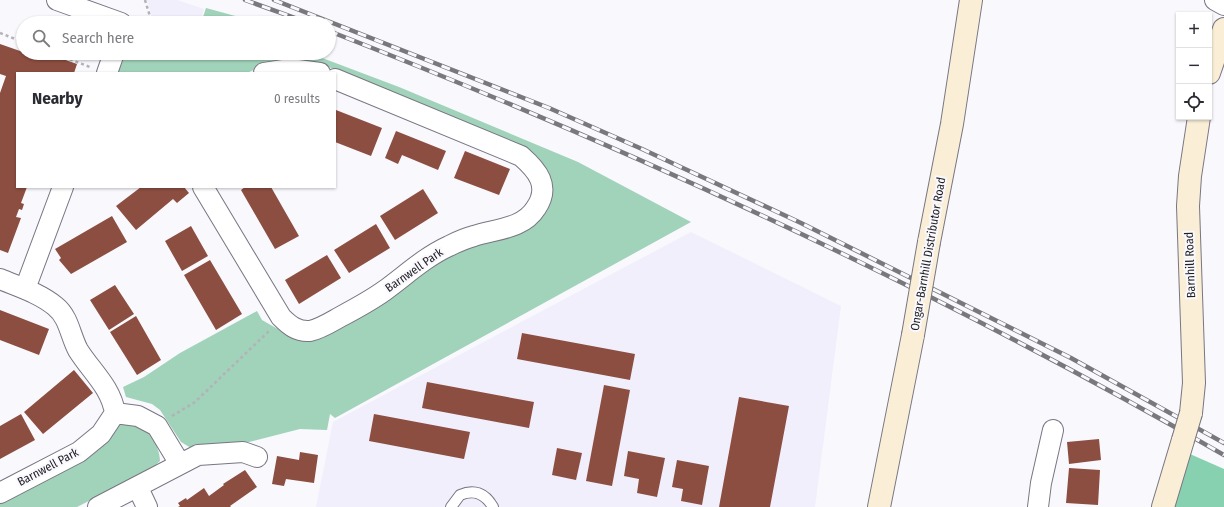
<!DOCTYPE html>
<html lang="en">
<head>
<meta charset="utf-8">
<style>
	:root { --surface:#fff; --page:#f2f2f3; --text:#2b2b33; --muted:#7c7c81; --line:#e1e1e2 }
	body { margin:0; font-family:"Fira Sans Condensed",sans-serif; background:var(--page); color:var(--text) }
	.controls { position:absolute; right:12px; top:12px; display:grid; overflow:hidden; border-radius:0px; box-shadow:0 1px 3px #0004 }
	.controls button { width:36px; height:36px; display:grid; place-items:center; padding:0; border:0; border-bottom:1px solid var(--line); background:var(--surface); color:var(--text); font:20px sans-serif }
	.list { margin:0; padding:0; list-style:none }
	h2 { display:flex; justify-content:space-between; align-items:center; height:52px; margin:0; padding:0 16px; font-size:17px }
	h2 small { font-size:13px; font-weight:400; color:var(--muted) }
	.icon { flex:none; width:22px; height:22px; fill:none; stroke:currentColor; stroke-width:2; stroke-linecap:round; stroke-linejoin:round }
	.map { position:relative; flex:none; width:1224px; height:507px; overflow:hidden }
	.search { position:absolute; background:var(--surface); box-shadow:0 1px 3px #0004; left:16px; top:16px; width:320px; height:44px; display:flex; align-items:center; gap:10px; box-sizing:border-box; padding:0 14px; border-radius:22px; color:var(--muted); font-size:15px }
	.panel { position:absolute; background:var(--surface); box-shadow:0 1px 3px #0004; left:16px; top:72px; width:320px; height:116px; border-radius:0px }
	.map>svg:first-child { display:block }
	.built { fill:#f1effc }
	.green { fill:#a1d2ba }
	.forest { fill:#88d1b0 }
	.building { fill:#8c4e41 }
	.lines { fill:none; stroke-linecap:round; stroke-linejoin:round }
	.lane-casing { stroke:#787682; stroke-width:12 }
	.street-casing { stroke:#787682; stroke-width:22 }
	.secondary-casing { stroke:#787682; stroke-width:24 }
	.path { stroke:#b2b2b7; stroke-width:2.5; stroke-dasharray:3 3; stroke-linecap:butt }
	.lane { stroke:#fff; stroke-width:10 }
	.street { stroke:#fff; stroke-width:20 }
	.secondary { stroke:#faefd6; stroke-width:22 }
	.rail-casing { stroke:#79787d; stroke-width:4.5 }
	.rail { stroke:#f8f8fd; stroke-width:3; stroke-dasharray:9; stroke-linecap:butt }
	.secondary-bridge-casing { stroke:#787682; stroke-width:24; stroke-linecap:butt }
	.secondary-bridge { stroke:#faefd6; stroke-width:22 }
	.labels { text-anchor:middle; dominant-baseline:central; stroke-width:4; stroke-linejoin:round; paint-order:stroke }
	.street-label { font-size:12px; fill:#1f1e23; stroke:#f8f8fd }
</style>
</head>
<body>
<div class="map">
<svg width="1224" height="507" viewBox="0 0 1224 507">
	<rect width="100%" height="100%" fill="#f8f8fd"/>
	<path class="built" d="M147,0H177L204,9L200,23H169L152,17Z
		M691,232L841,306L815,507H316L333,422Z"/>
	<path class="green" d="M206,8L239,17L238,23H201Z
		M126,53H309L399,87L578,162L691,222L335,418L330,414L327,430L300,429L245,443L191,448L181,442L160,410L152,404L126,397L123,387L144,377L180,353L257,311L262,320L290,336L408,282L466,246L507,237L546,175L337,70L313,62L260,67L247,73H118Z
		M122,421C128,422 137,421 141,424C151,431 160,449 160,461L150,470L77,507H0V501Z"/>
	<path class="forest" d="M1190,454L1224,469V507H1174Z"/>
	<path class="building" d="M0,44L43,59L46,53L77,64L74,73H17V187H27L21,203L24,204L22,210L19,209L16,217L21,218L8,253L0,250V93L6,76L0,74Z
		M336,110L382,128L371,156L335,142Z
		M396,131L446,151L438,170L402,155L398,164L385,158Z
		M465,151L510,169L499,195L454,178Z
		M141,187H184L189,193L177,203L173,199L136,230L116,206Z
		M245,187H271L299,236L275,249L241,190Z
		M423,189L438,213L395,240L380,216Z
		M112,216L127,242L71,274L59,260L61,258L55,249Z
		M376,224L390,248L349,273L334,250Z
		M191,226L208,256L182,271L165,241Z
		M327,255L341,278L299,304L285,280Z
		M210,260L242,314L216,330L184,275Z
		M115,285L134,314L109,330L90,300Z
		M0,310L49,329L39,355L0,340Z
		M136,316L161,360L137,375L110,332Z
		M522,333L635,354L630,380L517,359Z
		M74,370L93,393L43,434L24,412Z
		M427,382L534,402L529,428L422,408Z
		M604,385L630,390L612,486L586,481Z
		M739,397L789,406L770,507H719Z
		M21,414L35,440L0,459V426Z
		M374,414L470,432L464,459L369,441Z
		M1099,439L1101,460L1069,464L1067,442Z
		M557,448L582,453L576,480L552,475Z
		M628,451L665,458L657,497L637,493L639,479L624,476Z
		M300,452L318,455L314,483L286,479L284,486L272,484L277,456L299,460Z
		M677,460L709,466L702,505L681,501L683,489L672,487Z
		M1069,468L1100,470L1098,505L1066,503Z
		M245,470L257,487L230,506L231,507H178L180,506L178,503L186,498L187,500L204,488L209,496L224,485L223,484Z"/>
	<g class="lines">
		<defs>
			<path id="lane" d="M451,507L460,495C474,489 485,493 493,507"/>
			<path id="street" d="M57,0L121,23
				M1215,0L1224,5
				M107,73L114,53
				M264,73L290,69L320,73
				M203,187L281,317C289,325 297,332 310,331C320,329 331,322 340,317C355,309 370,301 384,291C406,275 425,257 449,246C457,242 466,238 474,236C496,229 523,229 536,208C551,186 537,170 521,156L335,79
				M0,279C19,287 39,293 55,306C69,317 70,335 78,350C91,371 111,387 115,413L101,434L79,452L0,493
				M25,289L63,187
				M115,413L138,416L157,426L180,464
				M138,488L147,507
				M98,507L198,455L243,452L257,457
				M1038,507L1041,483L1053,430"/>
			<path id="secondary" d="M1209,73L1224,29
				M929,242L952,124L971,0
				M1191,413L1194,383L1188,206L1190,176L1199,117
				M879,507L913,335
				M1163,507L1183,440"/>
		</defs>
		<use href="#lane" class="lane-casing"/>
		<use href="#street" class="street-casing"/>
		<use href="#secondary" class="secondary-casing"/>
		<path class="path" d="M145,0L152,23
			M0,33L23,42
			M53,53L90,67
			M241,53L256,56
			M172,416L195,402L269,331"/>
		<use href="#lane" class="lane"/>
		<use href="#street" class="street"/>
		<use href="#secondary" class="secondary"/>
		<defs>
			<path id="rail" d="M245,0L309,23
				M274,0L549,108L642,149L801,223L1071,358L1224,443
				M329,31C637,151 938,290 1224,455"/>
		</defs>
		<use href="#rail" class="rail-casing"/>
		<use href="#rail" class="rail"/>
		<defs>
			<path id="secondary-bridge" d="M913,335L929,242
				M1183,440L1191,413"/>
		</defs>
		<use href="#secondary-bridge" class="secondary-bridge-casing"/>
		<use href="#secondary-bridge" class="secondary-bridge"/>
	</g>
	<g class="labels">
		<g class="street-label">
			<text transform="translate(928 254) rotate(-80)">Ongar-Barnhill Distributor Road</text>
			<text transform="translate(1190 265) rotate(-92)">Barnhill Road</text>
			<text transform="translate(414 270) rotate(-35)">Barnwell Park</text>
			<text transform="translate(48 467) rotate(-28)">Barnwell Park</text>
		</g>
	</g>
</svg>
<div class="controls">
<button>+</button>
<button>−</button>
<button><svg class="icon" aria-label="locate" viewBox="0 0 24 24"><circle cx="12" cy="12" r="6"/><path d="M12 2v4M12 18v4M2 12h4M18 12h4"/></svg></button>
</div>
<div class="search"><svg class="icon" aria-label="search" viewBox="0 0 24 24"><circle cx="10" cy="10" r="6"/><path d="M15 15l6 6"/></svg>Search here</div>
<section class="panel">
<h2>Nearby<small>0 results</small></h2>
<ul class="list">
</ul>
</section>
</div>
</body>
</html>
